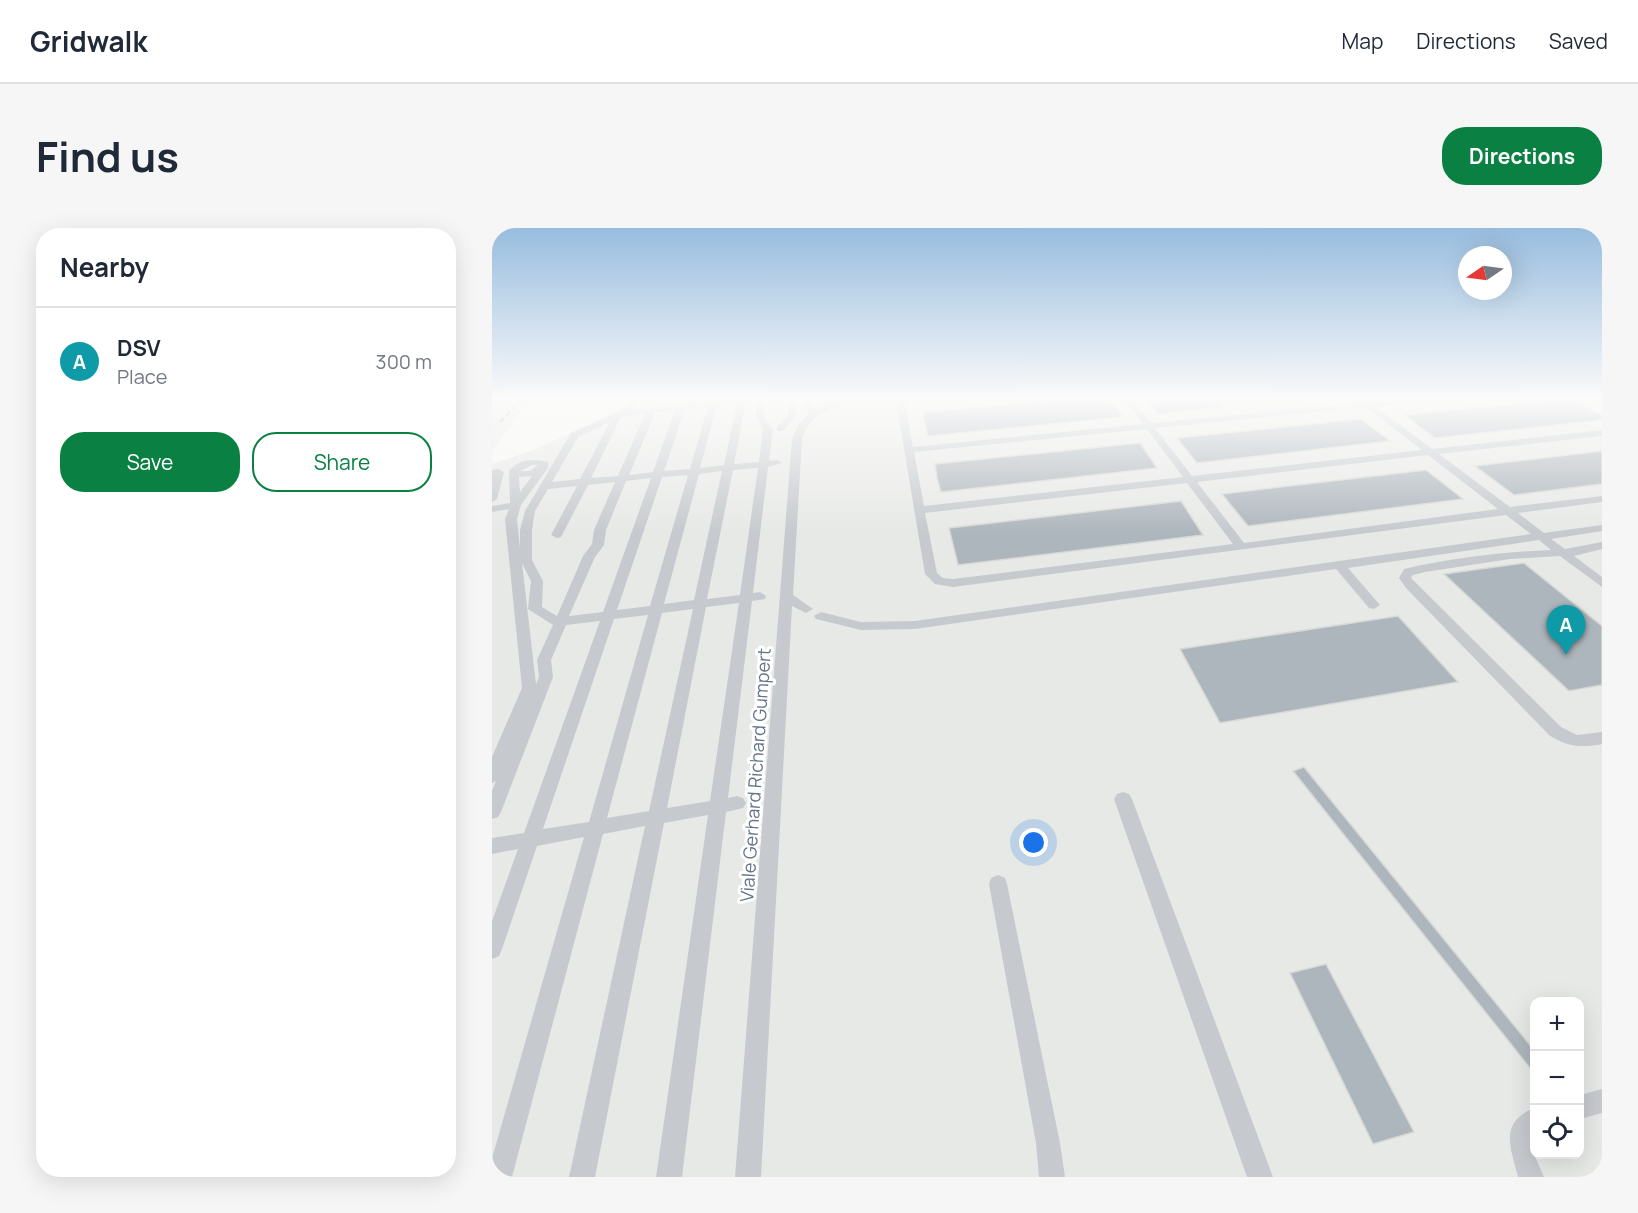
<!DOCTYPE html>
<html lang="en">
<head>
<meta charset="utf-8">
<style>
	:root { --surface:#fff; --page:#f6f6f7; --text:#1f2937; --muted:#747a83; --line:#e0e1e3; --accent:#0b8043 }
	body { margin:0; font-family:Manrope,sans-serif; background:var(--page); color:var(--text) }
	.controls { position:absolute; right:18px; bottom:18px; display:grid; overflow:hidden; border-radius:12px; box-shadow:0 6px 24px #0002 }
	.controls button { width:54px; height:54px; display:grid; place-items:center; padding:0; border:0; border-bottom:2px solid var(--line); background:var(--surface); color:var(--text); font:30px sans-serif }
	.compass { position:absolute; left:966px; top:18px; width:54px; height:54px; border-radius:50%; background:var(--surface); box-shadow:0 6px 24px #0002; rotate:257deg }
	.you { position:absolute; left:542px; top:615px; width:21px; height:21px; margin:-15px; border:4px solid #fff; border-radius:50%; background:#1a73e8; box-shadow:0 0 0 9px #1a73e833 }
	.badge { display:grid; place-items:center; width:39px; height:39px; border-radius:50%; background:var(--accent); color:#fff; font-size:20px; font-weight:700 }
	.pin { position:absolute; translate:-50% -50px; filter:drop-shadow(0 2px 3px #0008) }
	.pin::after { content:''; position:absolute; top:32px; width:21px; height:18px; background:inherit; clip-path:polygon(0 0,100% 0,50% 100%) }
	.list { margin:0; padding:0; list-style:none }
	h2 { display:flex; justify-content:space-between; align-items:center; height:78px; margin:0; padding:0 24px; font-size:26px }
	h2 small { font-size:20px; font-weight:400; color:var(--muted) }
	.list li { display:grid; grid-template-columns:39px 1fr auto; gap:18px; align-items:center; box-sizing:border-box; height:108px; padding:0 24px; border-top:2px solid var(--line) }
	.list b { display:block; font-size:22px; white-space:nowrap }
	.list p { margin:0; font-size:20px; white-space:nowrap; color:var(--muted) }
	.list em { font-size:20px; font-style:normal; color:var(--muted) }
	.actions { display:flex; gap:12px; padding:18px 24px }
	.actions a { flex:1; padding:14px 0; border:2px solid var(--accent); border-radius:24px; text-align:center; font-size:21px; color:var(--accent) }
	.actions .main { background:var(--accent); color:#fff }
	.icon { flex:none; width:33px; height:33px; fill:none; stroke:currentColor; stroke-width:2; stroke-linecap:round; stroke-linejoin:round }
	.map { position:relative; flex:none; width:1110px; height:949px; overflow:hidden; border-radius:24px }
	header { display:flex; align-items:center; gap:36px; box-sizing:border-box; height:84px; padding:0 30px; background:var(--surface); border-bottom:2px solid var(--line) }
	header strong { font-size:28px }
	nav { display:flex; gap:33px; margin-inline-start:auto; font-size:21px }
	.intro { display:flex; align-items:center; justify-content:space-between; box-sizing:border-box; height:144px; padding:0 36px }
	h1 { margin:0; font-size:42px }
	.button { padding:15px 27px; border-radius:24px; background:var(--accent); color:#fff; font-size:21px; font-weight:700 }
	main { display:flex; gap:36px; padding:0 36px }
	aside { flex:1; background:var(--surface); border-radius:24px; box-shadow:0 6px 24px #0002 }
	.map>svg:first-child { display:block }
	.built { fill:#e7e9e7; fill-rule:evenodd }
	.building { fill:#aeb6bd; stroke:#d8d9d6; stroke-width:1.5 }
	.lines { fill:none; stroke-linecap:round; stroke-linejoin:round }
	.minor { fill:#c6cace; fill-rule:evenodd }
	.rail { stroke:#a6abb2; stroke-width:2; stroke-dasharray:6 3; stroke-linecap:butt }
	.labels { text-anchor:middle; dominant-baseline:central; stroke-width:6; stroke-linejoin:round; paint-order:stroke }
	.street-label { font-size:18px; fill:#637488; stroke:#fff }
</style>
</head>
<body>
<header>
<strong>Gridwalk</strong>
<nav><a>Map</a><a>Directions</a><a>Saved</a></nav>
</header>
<div class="intro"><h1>Find us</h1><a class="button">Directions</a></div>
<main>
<aside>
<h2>Nearby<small></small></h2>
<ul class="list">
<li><span class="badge" style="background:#0f9aa8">A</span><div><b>DSV</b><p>Place</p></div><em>300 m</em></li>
</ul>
<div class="actions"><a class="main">Save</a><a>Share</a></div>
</aside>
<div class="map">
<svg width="1110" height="949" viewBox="0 0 1110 949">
	<rect width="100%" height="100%" fill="#f7f7f3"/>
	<path class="built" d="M0,172H37L0,223Z
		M143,172H1110V949H0V236L36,224L127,184ZM1042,774H1088V926H1042Z"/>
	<path class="building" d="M563,172H619L631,189L436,208L431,187L432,184Z
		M654,172H731V179L665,186Z
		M1060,172H1081L1110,187V192L943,210L912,187Z
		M869,191L898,213L705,235L685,210Z
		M648,215L665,240L449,264L445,250L443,236Z
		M1110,223V256L1022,267L983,238Z
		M934,242L971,271L756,298L730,266Z
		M689,273L711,307L466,337L457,300Z
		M1032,335L1110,398V457L1077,463L952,346Z
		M906,388L966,454L728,495L688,421Z
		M812,539L1042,822V845L801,543Z
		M834,736L922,904L881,916L798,745Z"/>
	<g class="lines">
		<path class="minor" d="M143,172H152L138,183L226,172H254L242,236L267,234L271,201L264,190V172H272V190L281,201L277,233L285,232L290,235L276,239L261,365L268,364L274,368L273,371L260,373L236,570L245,568L251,570L254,575L251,580L234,584L190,949H164L216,587L172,595L103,949H77L153,598L111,606L20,949H0V930L92,609L45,618L10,721L7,728L0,731V693L26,621L0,626V610L32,605L108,393L74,397L59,432L61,449L9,584L6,589L0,591V563L4,553L0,555V529L30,460L13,291L17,281L0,284V278L18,275L17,243C27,231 41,230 56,234V240L29,277L25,291L28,321V302L33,283L79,205L123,185ZM245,175L232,237L208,240L225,177ZM216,178L198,241L172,243L193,181ZM183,182L161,244L137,247L163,185ZM153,186L126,248L99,250L129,189ZM118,194L88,251L60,254L86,209ZM40,237H46L38,243H28ZM266,240L248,367L215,371L241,242ZM230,243L202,372L172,376L207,246ZM196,247L158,378L125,382L170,249ZM40,248L28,264L27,249ZM159,250L111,384L77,388L103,329L112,317L114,302L134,253ZM123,254L102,302L100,316L91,328L65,388L50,379L51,353L40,332V302L43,283L56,261L85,258L59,307L65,310L69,309L96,257ZM30,335L39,353L36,381L61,397L45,432L47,449L44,456ZM247,375L218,573L175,580L214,379ZM201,381L157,583L115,590L170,385ZM156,387L97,594L51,601L122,391Z
			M296,172H304V188L291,203H285V199L296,187Z
			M312,172H320V178L324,180L343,172H354C336,185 317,186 310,211L301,367L321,381L314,385L300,378L269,949H243L300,211L306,197L318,184L312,179Z
			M410,172H429L416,176L413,179L421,219L651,196L633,172H641L659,195L868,175L871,172L877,174L927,172L923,175L884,179L940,221L1110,202V208L947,226L1018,279L1110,268V274L1026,285L1052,305L1110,297V303L1059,311L1073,321L1110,314V321L1082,328L1110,349V359L1068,328L1018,331L933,344L921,347L919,350L1069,499L1085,507L1110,504V516C1090,520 1074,519 1057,507L914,360L907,350L912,341C960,330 1010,324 1059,322L1047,312L856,340L888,377L882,381L877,380L844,341L423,401L369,402L324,391L322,388L329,384L369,394L423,393L1039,306L1014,287L461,359L443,356L433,346L405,179ZM874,179L930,222L700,248L663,200ZM655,201L691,249L432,278L422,224ZM936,227L1006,281L752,315L705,254ZM695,255L741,316L461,351L451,350L445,345L433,285Z
			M1101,172H1110V177L1102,174Z
			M7,241L12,244L5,271L0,274V242Z
			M631,564L637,566L640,571L781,949H755L622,571L625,566Z
			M506,647L513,650L515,656L568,915L573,949H547L544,915L497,656L499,650Z
			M1110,861V885L1088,891V867Z
			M1042,880V926L1052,949H1026C1019,920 1006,895 1042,880Z"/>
		<path class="rail" d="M8,194L29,172"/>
	</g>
	<linearGradient id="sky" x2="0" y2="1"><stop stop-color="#98bddf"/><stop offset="0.56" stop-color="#fbfbfa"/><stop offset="1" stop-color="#fbfbfa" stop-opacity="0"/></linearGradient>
	<rect width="1110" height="305" fill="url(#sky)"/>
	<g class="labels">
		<g class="street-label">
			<text transform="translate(263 547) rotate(-86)">Viale Gerhard Richard Gumpert</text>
		</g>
	</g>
</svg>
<div class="controls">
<button>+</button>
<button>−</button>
<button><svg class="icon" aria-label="locate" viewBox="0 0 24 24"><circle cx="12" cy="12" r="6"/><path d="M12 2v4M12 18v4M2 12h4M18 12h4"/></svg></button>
</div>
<svg class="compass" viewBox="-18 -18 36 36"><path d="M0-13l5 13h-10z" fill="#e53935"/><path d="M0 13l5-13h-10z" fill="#747a83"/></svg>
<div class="you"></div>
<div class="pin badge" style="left:1074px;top:427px;background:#0f9aa8">A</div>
</div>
</main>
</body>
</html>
